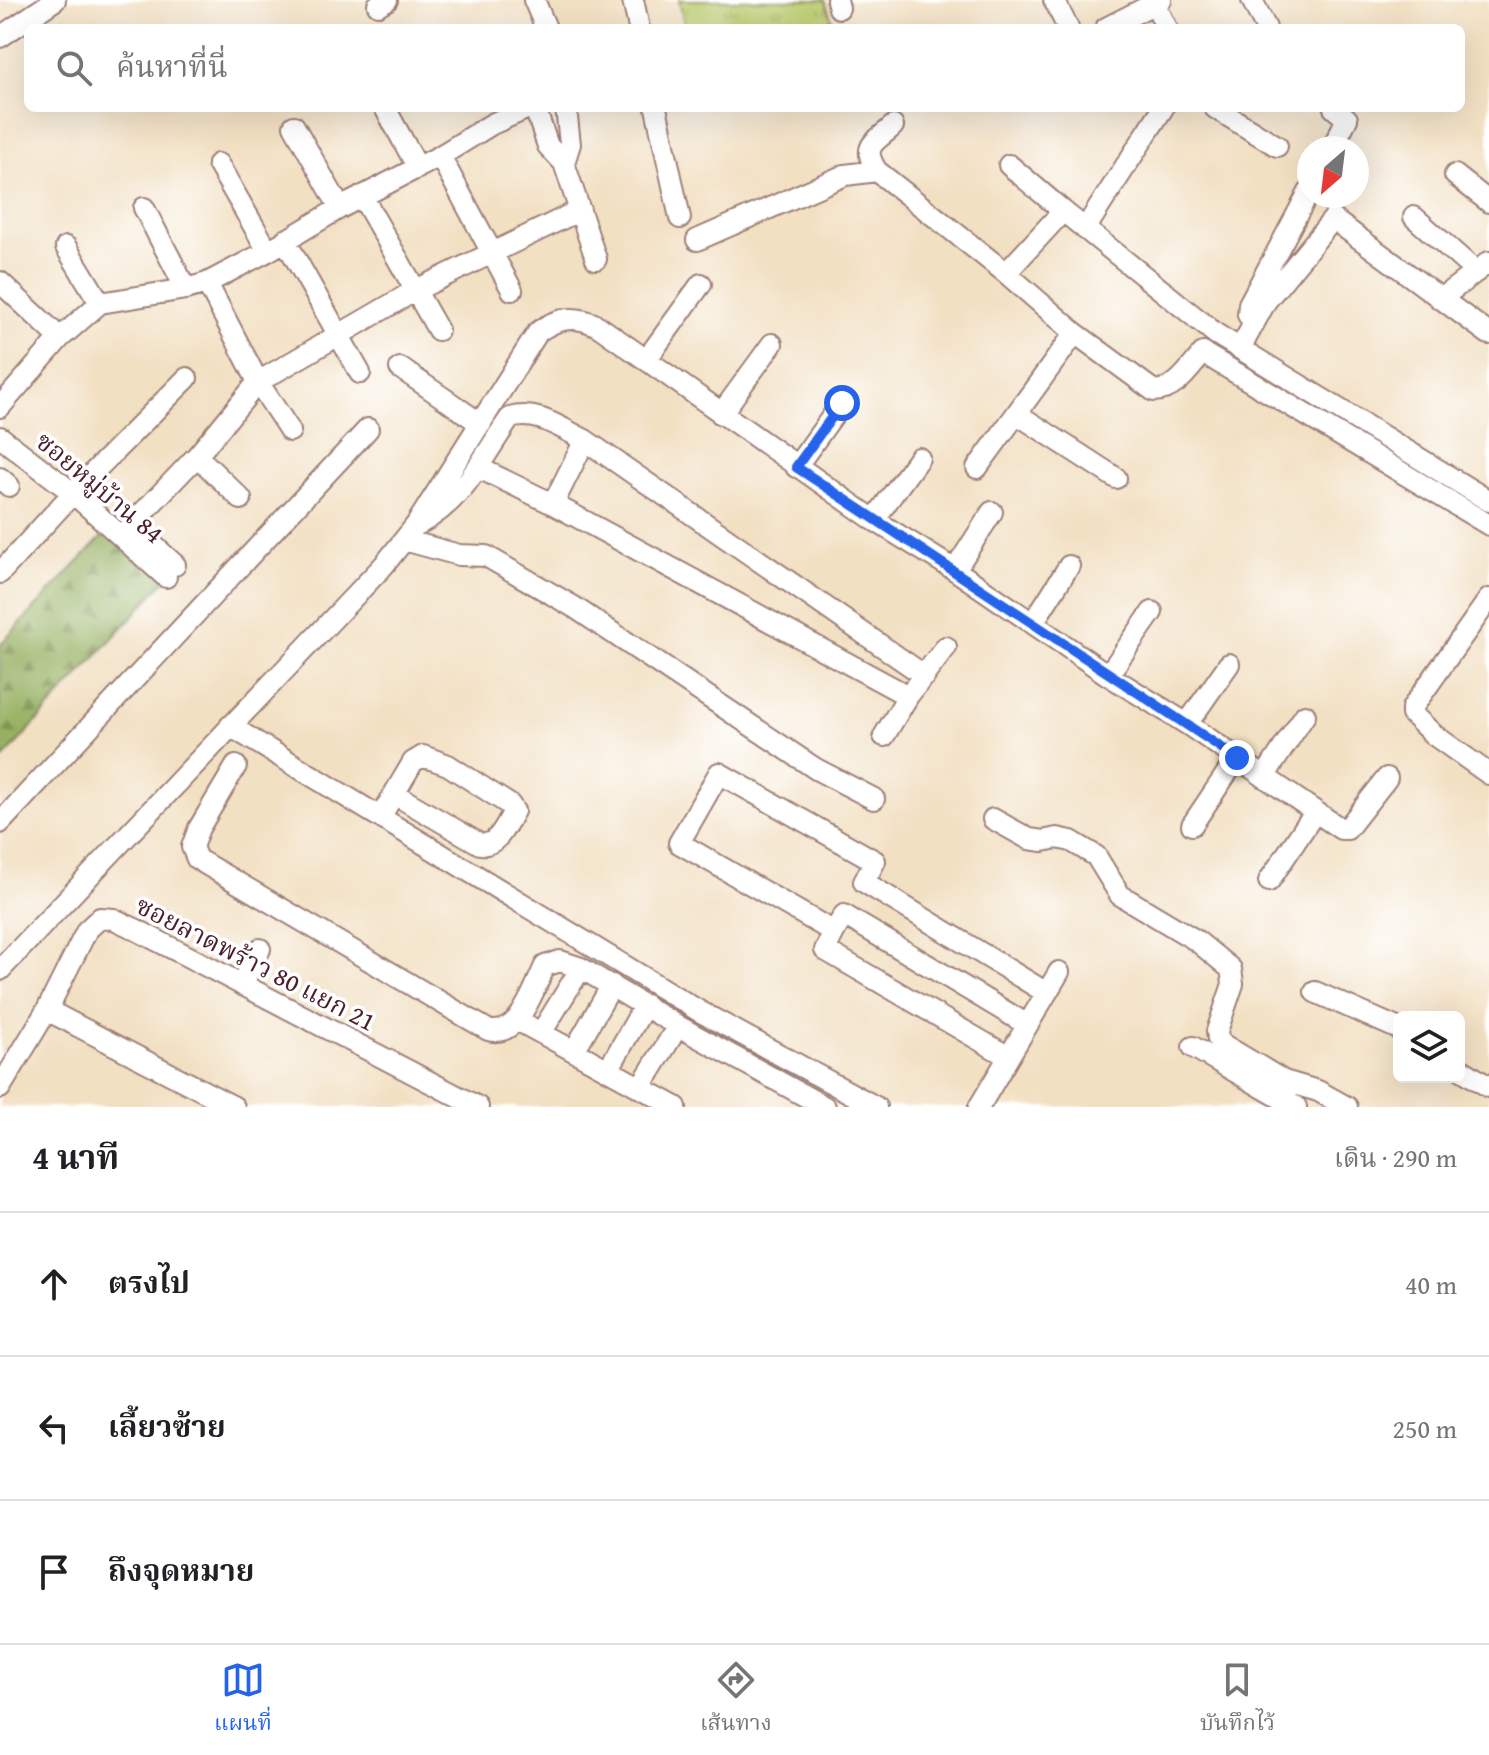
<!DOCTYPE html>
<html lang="th">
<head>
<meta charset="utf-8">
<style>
	:root { --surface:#fff; --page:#f2f2f2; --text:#202124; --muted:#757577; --line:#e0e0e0; --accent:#2563eb }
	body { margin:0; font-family:"Gentium Book Plus","Noto Serif Thai",serif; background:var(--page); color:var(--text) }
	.controls { position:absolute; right:24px; bottom:24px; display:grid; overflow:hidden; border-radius:12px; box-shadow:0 8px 32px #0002 }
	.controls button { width:72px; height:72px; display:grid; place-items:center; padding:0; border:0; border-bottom:2px solid var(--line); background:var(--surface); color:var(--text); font:40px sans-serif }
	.compass { position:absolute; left:1297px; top:136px; width:72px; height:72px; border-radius:50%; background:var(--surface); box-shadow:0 8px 32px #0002; rotate:208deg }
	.stop { position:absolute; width:24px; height:24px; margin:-18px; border:6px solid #2563eb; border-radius:50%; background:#fff }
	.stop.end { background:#2563eb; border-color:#fff; box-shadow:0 2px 8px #0008 }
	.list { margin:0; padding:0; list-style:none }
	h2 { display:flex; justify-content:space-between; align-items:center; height:104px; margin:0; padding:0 32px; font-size:34px }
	h2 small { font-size:26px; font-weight:400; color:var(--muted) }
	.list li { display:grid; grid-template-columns:52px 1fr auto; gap:24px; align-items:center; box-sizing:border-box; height:144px; padding:0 32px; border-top:2px solid var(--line) }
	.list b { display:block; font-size:30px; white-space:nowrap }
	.list em { font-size:26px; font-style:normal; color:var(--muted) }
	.icon { flex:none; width:44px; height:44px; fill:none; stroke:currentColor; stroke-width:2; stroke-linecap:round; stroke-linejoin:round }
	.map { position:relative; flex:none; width:1489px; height:1107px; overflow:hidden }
	.search { position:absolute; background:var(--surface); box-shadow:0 8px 32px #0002; left:24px; right:24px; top:24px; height:88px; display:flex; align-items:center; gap:20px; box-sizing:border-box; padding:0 28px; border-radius:12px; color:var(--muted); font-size:30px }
	.sheet { height:536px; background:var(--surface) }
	nav { display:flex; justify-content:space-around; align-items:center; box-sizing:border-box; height:112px; border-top:2px solid var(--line); background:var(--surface); font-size:22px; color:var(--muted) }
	nav a { display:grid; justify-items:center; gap:4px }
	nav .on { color:var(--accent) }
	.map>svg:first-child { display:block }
	.grass { fill:url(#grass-tufts); stroke:#83764c; stroke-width:2 }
	.forest { fill:url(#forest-firs); stroke:#706846; stroke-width:2 }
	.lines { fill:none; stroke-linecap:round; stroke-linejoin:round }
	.minor-casing { stroke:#9e8077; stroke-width:24 }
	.minor { stroke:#fff; stroke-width:20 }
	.route { stroke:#2563eb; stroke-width:10 }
	.labels { text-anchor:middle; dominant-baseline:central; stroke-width:7; stroke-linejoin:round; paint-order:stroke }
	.street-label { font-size:26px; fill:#4a1f2b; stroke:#fff }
</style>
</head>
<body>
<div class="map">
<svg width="1489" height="1107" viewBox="0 0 1489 1107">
	<defs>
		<pattern id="grass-tufts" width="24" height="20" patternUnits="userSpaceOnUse" patternTransform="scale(2)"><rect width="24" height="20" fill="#bccc6e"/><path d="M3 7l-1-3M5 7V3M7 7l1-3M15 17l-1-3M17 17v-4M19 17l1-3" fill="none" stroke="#a3af5f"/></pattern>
		<pattern id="forest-firs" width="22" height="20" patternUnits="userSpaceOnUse" patternTransform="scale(2)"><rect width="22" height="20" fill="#95b061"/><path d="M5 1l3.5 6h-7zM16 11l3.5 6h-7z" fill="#7c8f50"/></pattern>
	</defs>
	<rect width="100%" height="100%" fill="#fff"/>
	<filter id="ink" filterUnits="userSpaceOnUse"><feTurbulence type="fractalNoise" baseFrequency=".0125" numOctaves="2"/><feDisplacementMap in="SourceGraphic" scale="16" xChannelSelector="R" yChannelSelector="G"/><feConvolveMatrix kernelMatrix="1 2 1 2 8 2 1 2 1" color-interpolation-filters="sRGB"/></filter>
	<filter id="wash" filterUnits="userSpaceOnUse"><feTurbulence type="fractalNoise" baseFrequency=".006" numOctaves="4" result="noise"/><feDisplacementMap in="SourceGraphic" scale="32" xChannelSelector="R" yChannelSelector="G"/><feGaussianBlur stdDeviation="1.8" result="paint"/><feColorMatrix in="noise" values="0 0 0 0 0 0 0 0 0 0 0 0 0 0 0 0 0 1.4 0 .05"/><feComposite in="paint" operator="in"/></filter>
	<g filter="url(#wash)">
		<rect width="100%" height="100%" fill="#f2e0c3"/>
		<path class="grass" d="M679,0H825L832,20L811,28H685Z"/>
		<path class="forest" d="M113,525L170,575L0,762V645Z"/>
	</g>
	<g filter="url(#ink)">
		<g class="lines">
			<defs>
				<path id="minor" d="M534,0L546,28
					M633,0L639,28
					M837,0L839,8
					M1054,0L1068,28
					M1153,0L1167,28
					M1252,0L1266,28
					M378,5L387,0
					M1106,28L1161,0
					M0,37L55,0
					M385,108L418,168
					M535,108L548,146L564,163L596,259
					M656,108L680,218
					M1215,108L1277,146
					M294,126L340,208
					M1332,148L1347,119L1334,108
					M440,156L512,290
					M564,163L570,144L566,108
					M218,164L268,251
					M1009,165L1063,211L1216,334L1489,501
					M877,171C860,145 876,142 893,126
					M1455,175L1489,202
					M362,196L438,330
					M144,208L186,289
					M1414,217L1476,272
					M1085,229L1163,108
					M285,240L360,373
					M697,240L845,175L877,171L1006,273L1075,333L1154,391C1176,391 1189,369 1203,353L1489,525
					M66,247L100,303
					M1006,273L1063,211
					M0,282L60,338
					M207,283L258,382L290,431
					M1440,299L1489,262
					M1248,315L1249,304L1309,192
					M1240,349L1266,301L1333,219L1489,334
					M646,360L701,284
					M400,368L481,424
					M0,407L60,338L100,303L186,289L207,283L268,251L340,208L440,156L492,124L528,108
					M721,414L772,344
					M1017,414L1116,478
					M0,437L73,493L166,577
					M197,456L241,499
					M796,467L842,403
					M479,468L553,504L908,696L946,647
					M977,468L1075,333
					M0,478L9,486
					M553,504L585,440
					M874,520L919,458
					M419,524C464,500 482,458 510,418C538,410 560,428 585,440L925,676
					M404,540L459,555L486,556L574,607L816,769L874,799
					M175,565L131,525L197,456L258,382L416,290L580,210
					M955,570L992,512
					M0,573L73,493L187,378
					M1489,599L1412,708V714L1434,735L1489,774
					M1033,623L1069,566
					M1108,675L1152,612
					M1187,724L1229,664
					M230,726L699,1011L876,1107
					M884,736L908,696
					M236,766L199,828L192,847L197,859L488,1030C519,1039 534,988 545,966L560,961L581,968L678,1026L825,1107
					M1264,777L1305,715
					M381,816L413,762L423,756L448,765L510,805L514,811C506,824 498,847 480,844L394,794
					M993,819L1029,839L1043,841L1057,838L1071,841L1096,856L1120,895L1197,941L1231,969L1233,984L1217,1031L1218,1039L1222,1044L1284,1081L1318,1091L1347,1107
					M0,823L368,429
					M1192,825L1237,758
					M1269,881L1315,812
					M834,932L844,915L1026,1024
					M0,970L384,565L416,525L538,332C558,317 576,315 598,326L874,520L955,570L1108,675L1187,724L1341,829H1347L1387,778
					M242,985L260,949
					M1315,992L1399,1029
					M47,1010L234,1107
					M517,1020L676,1107
					M541,1033L581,968
					M1193,1047L1296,1107
					M574,1051L612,985
					M1007,1056L825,950L834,932L679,843L719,773L875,861L864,882L1045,992
					M1459,1068L1489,1087
					M608,1070L645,1005
					M0,1088L47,1010L87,930L100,918L114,919L135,929L478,1107
					M640,1088L678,1026
					M979,1107L1059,972"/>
			</defs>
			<use href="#minor" class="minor-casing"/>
			<use href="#minor" class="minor"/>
		</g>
	</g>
	<g class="lines" filter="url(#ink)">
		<path class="route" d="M842,403L796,467L1237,758"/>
	</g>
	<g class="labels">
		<g class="street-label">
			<text transform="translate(100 487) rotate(40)">ซอยหมู่บ้าน 84</text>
			<text transform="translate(256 963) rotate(27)">ซอยลาดพร้าว 80 แยก 21</text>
		</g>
	</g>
</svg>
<div class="controls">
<button><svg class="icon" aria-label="layers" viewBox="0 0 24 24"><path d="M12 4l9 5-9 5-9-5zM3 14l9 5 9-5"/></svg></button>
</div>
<svg class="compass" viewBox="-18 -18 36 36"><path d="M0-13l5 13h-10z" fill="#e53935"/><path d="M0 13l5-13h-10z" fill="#757577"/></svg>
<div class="stop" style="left:842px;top:403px"></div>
<div class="stop end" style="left:1237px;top:758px"></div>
<div class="search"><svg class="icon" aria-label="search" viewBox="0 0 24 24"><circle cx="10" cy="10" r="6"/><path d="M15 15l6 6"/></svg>ค้นหาที่นี่</div>
</div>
<section class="sheet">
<h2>4 นาที<small>เดิน · 290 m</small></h2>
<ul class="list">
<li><svg class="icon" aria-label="ahead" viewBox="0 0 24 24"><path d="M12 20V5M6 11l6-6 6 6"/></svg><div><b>ตรงไป</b></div><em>40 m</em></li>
<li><svg class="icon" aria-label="left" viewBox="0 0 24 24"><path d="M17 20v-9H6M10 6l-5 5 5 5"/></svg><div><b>เลี้ยวซ้าย</b></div><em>250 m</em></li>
<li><svg class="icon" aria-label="arrive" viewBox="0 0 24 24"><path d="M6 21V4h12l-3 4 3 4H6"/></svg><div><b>ถึงจุดหมาย</b></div></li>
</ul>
</section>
<nav>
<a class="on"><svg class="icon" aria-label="map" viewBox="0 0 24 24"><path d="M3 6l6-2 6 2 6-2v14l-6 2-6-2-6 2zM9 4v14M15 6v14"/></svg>แผนที่</a>
<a><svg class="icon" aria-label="directions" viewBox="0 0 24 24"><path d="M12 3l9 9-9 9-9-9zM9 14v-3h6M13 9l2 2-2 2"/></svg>เส้นทาง</a>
<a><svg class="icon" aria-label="saved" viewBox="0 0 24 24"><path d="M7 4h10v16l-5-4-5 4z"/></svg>บันทึกไว้</a>
</nav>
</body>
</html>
